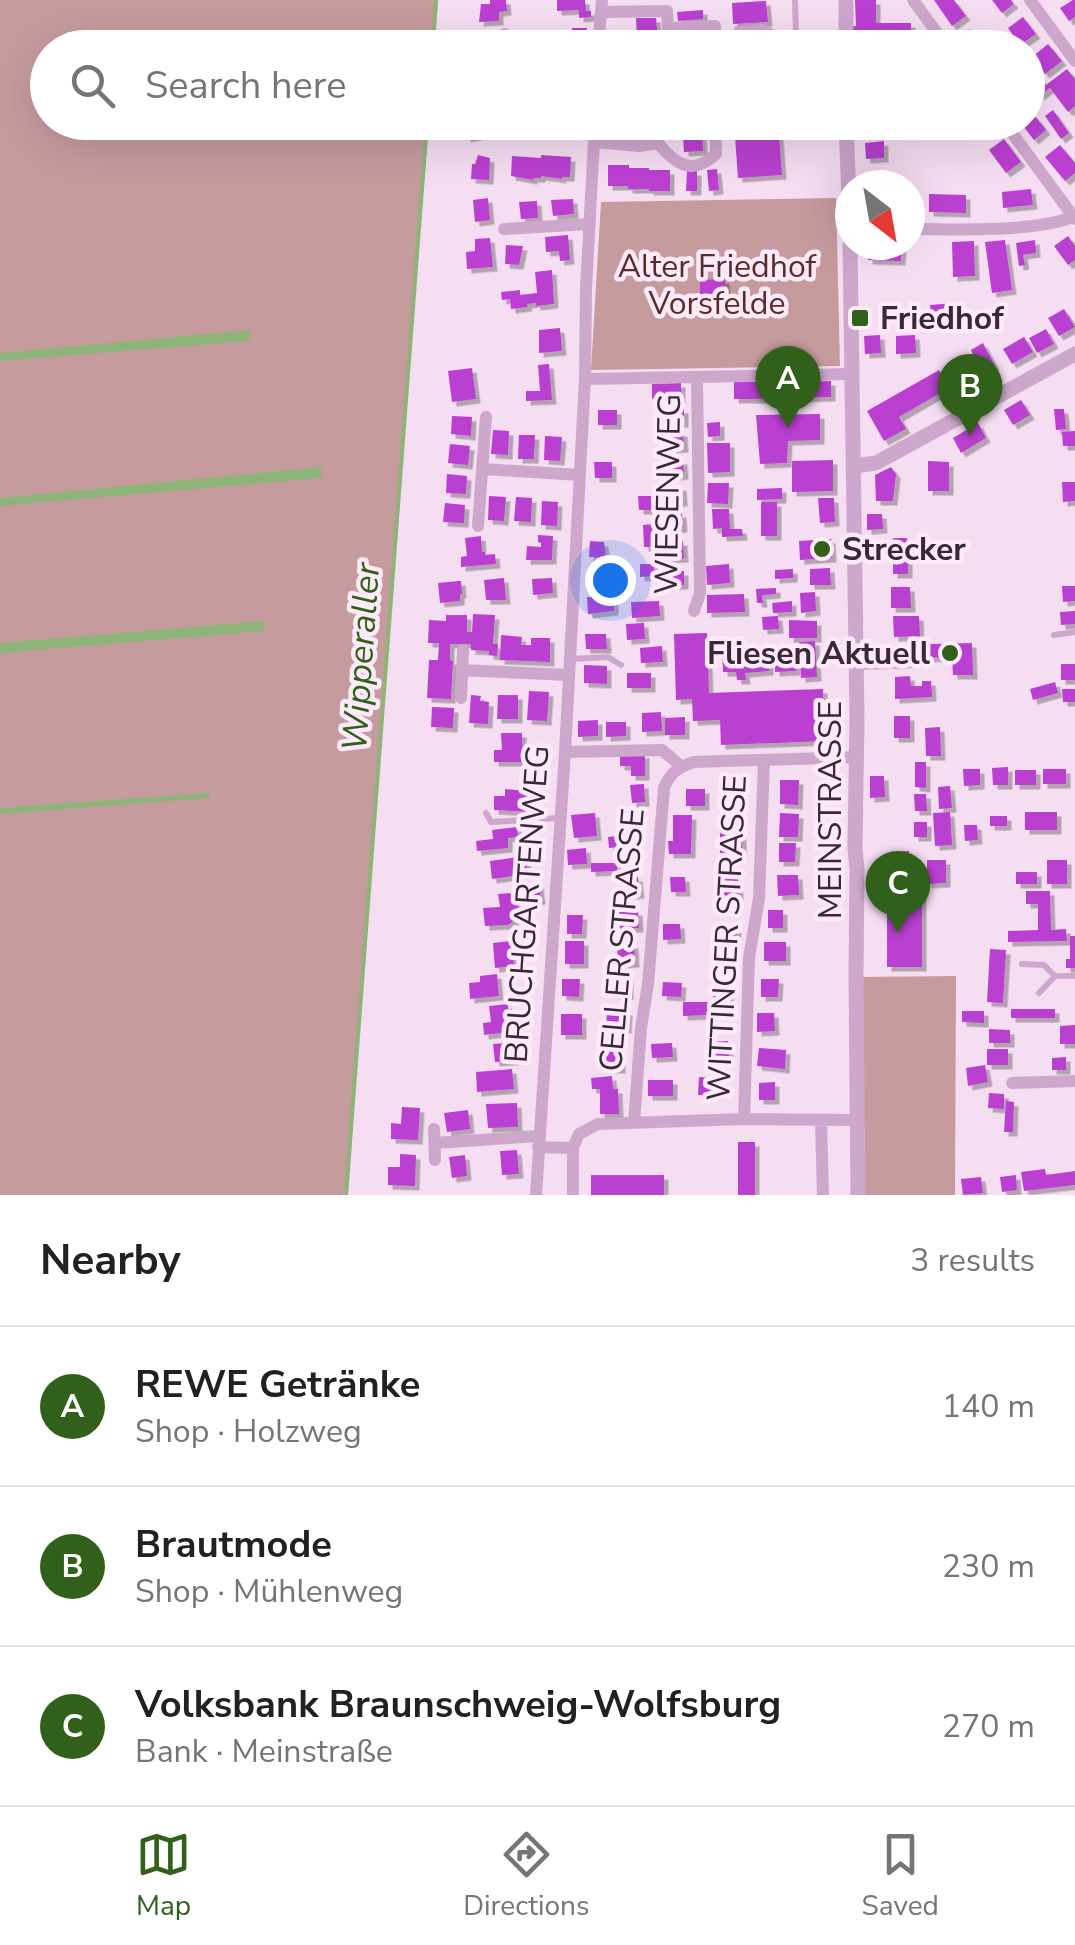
<!DOCTYPE html>
<html lang="en">
<head>
<meta charset="utf-8">
<style>
	:root { --surface:#fff; --page:#f2f2f2; --text:#202124; --muted:#757577; --line:#e0e0e0; --accent:#31601a }
	body { margin:0; font-family:"Nunito Sans",sans-serif; background:var(--page); color:var(--text) }
	.compass { position:absolute; left:835px; top:170px; width:90px; height:90px; border-radius:50%; background:var(--surface); box-shadow:0 10px 40px #0002; rotate:149deg }
	.you { position:absolute; left:610px; top:580px; width:35px; height:35px; margin:-25px; border:8px solid #fff; border-radius:50%; background:#1a73e8; box-shadow:0 0 0 15px #1a73e833 }
	.badge { display:grid; place-items:center; width:65px; height:65px; border-radius:50%; background:var(--accent); color:#fff; font-size:32px; font-weight:700 }
	.pin { position:absolute; translate:-50% -82px; filter:drop-shadow(0 2px 5px #0008) }
	.pin::after { content:''; position:absolute; top:52px; width:35px; height:30px; background:inherit; clip-path:polygon(0 0,100% 0,50% 100%) }
	.list { margin:0; padding:0; list-style:none }
	h2 { display:flex; justify-content:space-between; align-items:center; height:130px; margin:0; padding:0 40px; font-size:42px }
	h2 small { font-size:32px; font-weight:400; color:var(--muted) }
	.list li { display:grid; grid-template-columns:65px 1fr auto; gap:30px; align-items:center; box-sizing:border-box; height:160px; padding:0 40px; border-top:2px solid var(--line) }
	.list b { display:block; font-size:38px; white-space:nowrap }
	.list p { margin:0; font-size:32px; white-space:nowrap; color:var(--muted) }
	.list em { font-size:32px; font-style:normal; color:var(--muted) }
	.icon { flex:none; width:55px; height:55px; fill:none; stroke:currentColor; stroke-width:2; stroke-linecap:round; stroke-linejoin:round }
	.map { position:relative; flex:none; width:1075px; height:1195px; overflow:hidden }
	.search { position:absolute; background:var(--surface); box-shadow:0 10px 40px #0002; left:30px; right:30px; top:30px; height:110px; display:flex; align-items:center; gap:25px; box-sizing:border-box; padding:0 35px; border-radius:55px; color:var(--muted); font-size:38px }
	.sheet { height:610px; background:var(--surface) }
	nav { display:flex; justify-content:space-around; align-items:center; box-sizing:border-box; height:140px; border-top:2px solid var(--line); background:var(--surface); font-size:28px; color:var(--muted) }
	nav a { display:grid; justify-items:center; gap:5px }
	nav .on { color:var(--accent) }
	.map>svg:first-child { display:block }
	.green { fill:#c69b9e }
	.water { fill:#8eb579 }
	.lines { fill:none; stroke-linecap:round; stroke-linejoin:round }
	.stream { stroke:#8eb579; stroke-width:4 }
	.building { fill:#ba3fd1; filter:url(#shadow) }
	.service { stroke:#cea7cc; stroke-width:6 }
	.minor { stroke:#cea7cc; stroke-width:12 }
	.tertiary { stroke:#cea7cc; stroke-width:15 }
	.poi-dot { fill:#31601a; stroke:#fceaf9; stroke-width:4 }
	.labels { text-anchor:middle; dominant-baseline:central; stroke-width:9; stroke-linejoin:round; paint-order:stroke }
	.park-label { font-size:32px; fill:#5b2a2b; stroke:#fceaf9 }
	.poi-label { font-size:32px; font-weight:bold; fill:#39283a; stroke:#fceaf9; text-anchor:start }
	.street-label { font-size:32px; fill:#39283a; stroke:#fceaf9 }
	.water-label { font-size:35px; font-style:italic; fill:#31601a; stroke:#fceaf9 }
</style>
</head>
<body>
<div class="map">
<svg width="1075" height="1195" viewBox="0 0 1075 1195">
	<defs>
		<filter id="shadow"><feDropShadow dx="4.5" dy="4.5" stdDeviation="0" flood-color="#0004"/></filter>
	</defs>
	<rect width="100%" height="100%" fill="#f5ddf2"/>
	<path class="green" d="M0,0H438L435,47L48,48V122L429,123L381,711L348,1195H0Z
		M836,198L840,366L591,370L601,202Z
		M956,976L955,1195H862L858,977Z"/>
	<path class="water" d="M250,330L249,341L0,361V353Z
		M321,467L322,478L0,506V498Z
		M265,621L264,631L0,653V643Z
		M209,793L210,798L0,814V808Z"/>
	<g class="lines">
		<path class="stream" d="M432,48L436,0
			M346,1195L427,122"/>
	</g>
	<path class="building" d="M490,0H506L507,11L499,12V21L479,22L481,4H490Z
		M557,0H585L586,11H591V17L579,18V10L557,11Z
		M855,0H876V23H911V48H849L848,27L856,26Z
		M934,0H954L966,16L952,26Z
		M992,0H1011L1014,4L1002,13Z
		M1073,0H1075V17L1069,21L1060,8Z
		M766,1L768,22L733,24L732,3Z
		M703,10V19L678,21L677,12Z
		M1023,17L1036,34L1020,45L1008,28Z
		M636,18H656L658,39H637Z
		M572,28H587L586,48H571Z
		M970,29L983,48H961L956,41Z
		M478,34L498,35V48H477Z
		M762,38L763,48H734V39Z
		M822,38V48H798V39Z
		M1048,44L1062,61L1045,74L1032,57Z
		M1067,69L1075,79V106L1068,112L1050,88L1040,96L1031,85L1040,78L1046,85Z
		M1053,110L1069,133L1061,139L1045,116Z
		M1036,117L1046,130L1034,140L1023,126Z
		M479,122L478,136L466,138V123Z
		M611,122H652V133L631,135V133L611,131Z
		M682,122H702L703,151L684,152Z
		M734,122H778L782,175L738,178Z
		M919,122H941L940,131H918Z
		M957,122H992L995,131L957,130Z
		M1004,139L1021,162L1006,173L989,150Z
		M884,141V158L866,159L865,143Z
		M1060,145L1075,163V173L1065,181L1045,157Z
		M478,155L490,158L489,180L471,179L472,164H475Z
		M541,155L571,157L570,177H562V179L541,176V178H533V180L511,176L512,156L541,158Z
		M608,165H629V168H649V170H670V191H649V189H628V186H608Z
		M717,169L719,190L709,191L707,170Z
		M687,171H697V191H686Z
		M1031,189L1033,205L1003,208L1002,192Z
		M929,194L966,195V213L929,212Z
		M488,198L490,220L475,222L473,200Z
		M573,199L574,214L553,216L551,200Z
		M537,201L538,218L521,219L519,202Z
		M568,235L570,260L560,261L559,251L546,252L545,237Z
		M1068,236L1075,246V260L1068,265L1054,246Z
		M490,238L493,267L467,269L466,252L475,251V239Z
		M1005,240L1012,290L992,293L985,242Z
		M1035,240L1036,253L1023,255L1025,265L1019,266L1016,243Z
		M974,241L975,276L953,277L952,242Z
		M506,245L523,246L519,265L505,264Z
		M868,245H902L901,261L868,260Z
		M552,270L554,304L536,306V303L527,304L528,307L511,309L510,299L502,300L501,292L520,290V295L537,293L535,272Z
		M725,279L726,294L700,295V280Z
		M955,303L956,317L931,319L930,305Z
		M1064,309L1075,327L1059,336L1048,318Z
		M560,328L562,351L539,353V330Z
		M1046,329L1054,344L1037,353L1029,338Z
		M880,335L881,353L865,354L864,336Z
		M915,335L916,353L896,354V336Z
		M1024,337L1033,352L1012,364L1003,349Z
		M983,343L995,366L987,371L988,374L979,378L978,375L961,384L949,362L961,355L965,362L974,357L971,350Z
		M549,364L552,400L526,401V391H540L538,365Z
		M472,368L476,399L452,402L448,371Z
		M939,370L949,388L899,417L906,429L884,441L867,411Z
		M767,381L768,399H734V382Z
		M831,381V397L788,398L787,382Z
		M681,383V399H652V384Z
		M1021,400L1030,415L1013,425L1004,410Z
		M667,409H684V423L667,424Z
		M1054,409H1064L1066,429L1056,430Z
		M598,410H617V425H598Z
		M820,414V440L788,441L787,463L760,464L756,415Z
		M452,416L472,417L471,436L451,434Z
		M720,422V436L708,437L707,423Z
		M978,423L986,438L961,453L953,438Z
		M493,430L509,431L508,455L491,454Z
		M1075,431V446H1063L1062,432Z
		M683,432L684,448L666,449L665,433Z
		M519,435H535L534,459H518Z
		M545,436L562,437L560,461L544,460Z
		M707,443H730V472L708,473Z
		M450,444L470,446L468,465L448,463Z
		M683,460L684,475L662,477V461Z
		M833,460V491L792,492V461Z
		M928,461L949,462V491H928Z
		M594,462H612V478H595Z
		M891,467L896,474L893,501H876L875,475Z
		M447,474L467,476L466,494L446,493Z
		M1062,482H1075V501L1063,502Z
		M708,483H729L728,504L707,503Z
		M682,486L683,502L665,503L664,487Z
		M782,488V499L757,500V489Z
		M489,496L506,497L504,521L488,520Z
		M638,496H651L652,510H639Z
		M516,497L532,498L531,522L514,521Z
		M818,498H834L835,522L820,523Z
		M542,501L558,502L557,526L541,525Z
		M761,502H777V536H761Z
		M445,503L465,505L464,523L443,522Z
		M712,509H729L730,529H742L743,536L722,537V528L713,529Z
		M682,513L683,528L664,530L663,514Z
		M867,514H882L883,529L867,530Z
		M655,524L657,547H644L643,525Z
		M538,535L553,536L552,560H526L527,546L541,547V543L538,542Z
		M481,536L482,552H485V555L495,554L496,564L461,567V557L467,556L465,538Z
		M893,538H907V553H894Z
		M831,539L832,558L800,560L799,541Z
		M590,541L604,542L606,558L589,557Z
		M683,541L684,558L663,559L662,542Z
		M893,558H908V574H893Z
		M640,564H654L655,576L640,577Z
		M729,564L730,583L707,585L706,566Z
		M594,568H617V586H594Z
		M830,568L831,585H810V569Z
		M793,569V578L775,579V570Z
		M659,571H684V585L660,586Z
		M504,578L506,600H486L484,580Z
		M552,578L553,593L533,595L532,579Z
		M459,581H461L462,594H460V601L440,603L438,583Z
		M1062,586H1075V601L1063,602Z
		M891,587H910L911,608H891Z
		M776,588V594L762,595L763,603H757L756,589Z
		M815,592L816,611L801,613L800,593Z
		M744,594L745,612L707,613V595Z
		M614,596V611L588,614L587,597Z
		M659,601L660,616L632,618L631,602Z
		M792,601V612L773,613L772,603Z
		M1075,611V624L1061,625L1060,612Z
		M473,614L495,615L493,644H498L497,656L489,655V651L471,650V644H450V660L453,661L451,699L427,698L429,660H438L439,643H428L429,620L446,621V615H467V632H472Z
		M778,616L779,629L763,630L762,617Z
		M893,616H919L920,636L894,637Z
		M789,620L817,621V638H789Z
		M644,623L645,639L627,640L626,624Z
		M707,633L709,693L823,689L824,741L721,745L720,720L693,721L692,699L676,700L674,634Z
		M585,634H606L607,649H586Z
		M501,635L522,637L521,645H531V638H550V662L500,660Z
		M744,641L745,652L769,651V671L745,673L746,680H737L736,672H723L722,642Z
		M815,641L817,677L801,678L799,642Z
		M972,643L973,675H953L952,657L893,659V645Z
		M662,646L663,662L641,663L640,648Z
		M775,652H795L796,671L775,672Z
		M1061,664H1075V680H1061Z
		M584,665L607,666V684L584,683Z
		M627,673H651V688H627Z
		M910,676L911,686H922V681H931L932,697L895,699V677Z
		M1055,682L1058,693L1033,700L1030,689Z
		M1062,689H1075V702H1063Z
		M529,691L549,692L547,721L527,720Z
		M471,695L481,696L480,701L489,702L488,724L469,723Z
		M498,695H518V719H497Z
		M432,707L454,708L453,728L431,727Z
		M661,712L662,731L642,732V713Z
		M894,716H910V738H894Z
		M685,717V735H665V718Z
		M598,720V736L578,737V721Z
		M606,722H626V736L606,737Z
		M940,727L941,756H926L925,728Z
		M501,733H522L523,762H494V750H502Z
		M645,754V776H631V766H620V755Z
		M915,762H926V788L915,787Z
		M1008,767V785H993L992,768Z
		M963,769H980V785L964,786Z
		M1043,769H1066V784H1043Z
		M1015,770H1036V785H1015Z
		M870,776H884L885,797L870,798Z
		M780,780H799L798,805L780,804Z
		M644,784L645,802L632,803L630,785Z
		M722,785H743V802H721Z
		M950,786L952,808L939,809L938,787Z
		M505,789L528,791V800L536,801V812L494,810V796H505Z
		M686,789H705V806H686Z
		M914,794H926L927,811H915Z
		M950,812L952,845L935,846L933,813Z
		M1025,812H1057V830H1025Z
		M595,813L597,836L574,838L571,815Z
		M780,813L799,814L798,837H779Z
		M673,815H692L691,854H669L668,841H673Z
		M618,816H638L637,838H618Z
		M990,816H1007V826H990Z
		M914,822H927V837H914Z
		M964,825H977L978,840L965,841Z
		M517,827L518,837L508,838V848L477,851L476,841L493,839L492,830Z
		M742,827V852L720,853V828Z
		M617,836L618,847L638,846V865L618,866V847L609,848L608,837Z
		M779,843H796L795,862H779Z
		M586,848L587,864L568,865L567,850Z
		M909,851L910,871H896V852Z
		M526,856L528,874L492,879L490,861Z
		M927,860H946V883L927,884Z
		M1047,860H1067V884H1047Z
		M591,863H617V871L591,872Z
		M1016,872H1037V884H1016Z
		M777,875H798L799,895L778,896Z
		M638,877L640,894L621,896L620,879Z
		M670,877H685L686,892H671Z
		M738,877L739,896L722,897L721,878Z
		M539,883L541,900L528,901L526,885Z
		M1026,891H1050L1051,930L1066,929L1067,941L1008,942V931L1038,930V904H1026Z
		M510,893L524,914L508,925L485,926L483,908L500,907L498,894Z
		M887,895H922V967H887Z
		M768,910H783V928H768Z
		M638,911L639,928L620,929L619,912Z
		M567,915H583L582,934H567Z
		M663,924H680L681,939L663,940Z
		M716,929H737L736,947L716,946Z
		M1070,936H1075V968H1066V959H1070Z
		M511,941L514,966L495,968L493,943Z
		M565,941H584V964H565Z
		M764,942H786V961H764Z
		M634,944L635,963L618,964L617,945Z
		M990,949L1006,950L1003,1003L987,1002Z
		M497,974L499,996L470,999L469,983L480,982V976Z
		M614,974H629V995H614Z
		M562,979H580L579,997L562,996Z
		M761,979H779L778,997H761Z
		M663,982L682,983L681,997L662,996Z
		M714,983H730L729,997H713Z
		M683,1002H709V1015L683,1016Z
		M508,1004L510,1032L484,1035L483,1023L491,1022L489,1006Z
		M1011,1009H1055V1018H1011Z
		M607,1010L628,1011L627,1029H606Z
		M962,1011H984V1023L962,1022Z
		M757,1013H774L775,1031L757,1032Z
		M561,1014H582V1035H561Z
		M1075,1025V1044H1060V1026Z
		M989,1029L1010,1030V1043H989Z
		M728,1041L729,1057L711,1058V1042Z
		M518,1042L520,1060L495,1062L493,1044Z
		M672,1043L673,1057L652,1058L651,1044Z
		M602,1048H621V1069H602Z
		M759,1048L786,1050L785,1069L757,1066Z
		M987,1049H1008V1065H987Z
		M1066,1057V1070H1052V1058Z
		M985,1065L988,1082L968,1086L966,1068Z
		M512,1069L514,1089L477,1092L476,1072Z
		M612,1076L613,1089H618L619,1114H600V1089H592L591,1078Z
		M699,1077L717,1078L716,1096L698,1095Z
		M648,1080H673V1096H648Z
		M775,1082V1100H759V1083Z
		M989,1093L1004,1094V1109L988,1108Z
		M1006,1101L1014,1102L1013,1132H1004Z
		M517,1103L518,1127L488,1128L486,1104Z
		M402,1107L420,1108L418,1140L391,1139V1123L401,1124Z
		M468,1110L470,1129L447,1132L444,1113Z
		M738,1142H755V1195H738Z
		M517,1150L519,1174L502,1175L500,1151Z
		M400,1154L416,1155L415,1186L388,1185V1167H400Z
		M465,1155L467,1176L452,1178L449,1157Z
		M1045,1169L1046,1175L1075,1171V1185L1024,1191L1021,1172Z
		M591,1175H664V1195H591Z
		M1016,1175L1017,1190L1002,1192L1000,1177Z
		M981,1177L983,1193L963,1195L961,1179Z"/>
	<g class="lines">
		<path class="service" d="M795,0L796,35
			M737,29L763,27L778,35L845,33
			M1054,635L1075,632
			M571,659L608,657L621,665
			M858,667L921,665
			M486,813L491,822L559,818
			M1022,964L1044,965L1055,976
			M1039,993L1055,976H1075"/>
		<path class="minor" d="M913,0L948,48
			M1030,0L1075,61
			M601,12L667,11L668,28L715,26V48
			M505,48V34
			M598,48L602,0
			M1004,122L1075,219
			M502,128V122
			M594,142L640,146L658,143C676,165 693,176 716,154L715,122
			M504,229L590,224
			M910,229C959,229 1028,233 1074,217
			M585,379L851,374
			M483,469L579,475
			M478,526L486,417
			M694,611L700,593L697,377
			M462,670L569,675
			M461,698L463,650
			M565,752L662,750L681,766
			M1012,1083L1075,1081
			M744,1119L749,958L759,898L764,760
			M821,1121L823,1195
			M634,1122L641,1028L648,984L664,788C670,773 678,767 694,762L856,757
			M434,1129L435,1160
			M435,1143L538,1136
			M538,1147L573,1148L579,1134L598,1124L744,1119L856,1120
			M573,1148V1195
			M536,1195L565,752L585,379L586,289L595,122"/>
		<path class="tertiary" d="M846,48V0
			M846,122L850,227
			M850,245L857,718L855,848L857,869L856,974L858,1195
			M853,466L876,463L1075,354"/>
	</g>
	<g class="poi-dot">
		<rect x="850" y="308" width="20" height="20" rx="5"/>
		<circle cx="822" cy="549" r="10"/>
		<circle cx="950" cy="653" r="10"/>
	</g>
	<g class="labels">
		<g class="park-label">
			<text x="717" y="266">Alter Friedhof<tspan x="717" dy="37">Vorsfelde</tspan></text>
		</g>
		<g class="poi-label">
			<text x="880" y="318">Friedhof</text>
			<text x="842" y="549">Strecker</text>
			<text x="930" y="653" text-anchor="end">Fliesen Aktuell</text>
		</g>
		<g class="street-label">
			<text transform="translate(668 494) rotate(-89)">WIESENWEG</text>
			<text transform="translate(830 810) rotate(-90)">MEINSTRASSE</text>
			<text transform="translate(527 904) rotate(-86)">BRUCHGARTENWEG</text>
			<text transform="translate(727 938) rotate(-87)">WITTINGER STRASSE</text>
			<text transform="translate(622 940) rotate(-85)">CELLER STRASSE</text>
		</g>
		<g class="water-label">
			<text transform="translate(361 657) rotate(-86)">Wipperaller</text>
		</g>
	</g>
</svg>
<svg class="compass" viewBox="-18 -18 36 36"><path d="M0-13l5 13h-10z" fill="#e53935"/><path d="M0 13l5-13h-10z" fill="#757577"/></svg>
<div class="you"></div>
<div class="pin badge" style="left:788px;top:428px">A</div>
<div class="pin badge" style="left:970px;top:436px">B</div>
<div class="pin badge" style="left:898px;top:933px">C</div>
<div class="search"><svg class="icon" aria-label="search" viewBox="0 0 24 24"><circle cx="10" cy="10" r="6"/><path d="M15 15l6 6"/></svg>Search here</div>
</div>
<section class="sheet">
<h2>Nearby<small>3 results</small></h2>
<ul class="list">
<li><span class="badge">A</span><div><b>REWE Getränke</b><p>Shop · Holzweg</p></div><em>140 m</em></li>
<li><span class="badge">B</span><div><b>Brautmode</b><p>Shop · Mühlenweg</p></div><em>230 m</em></li>
<li><span class="badge">C</span><div><b>Volksbank Braunschweig-Wolfsburg</b><p>Bank · Meinstraße</p></div><em>270 m</em></li>
</ul>
</section>
<nav>
<a class="on"><svg class="icon" aria-label="map" viewBox="0 0 24 24"><path d="M3 6l6-2 6 2 6-2v14l-6 2-6-2-6 2zM9 4v14M15 6v14"/></svg>Map</a>
<a><svg class="icon" aria-label="directions" viewBox="0 0 24 24"><path d="M12 3l9 9-9 9-9-9zM9 14v-3h6M13 9l2 2-2 2"/></svg>Directions</a>
<a><svg class="icon" aria-label="saved" viewBox="0 0 24 24"><path d="M7 4h10v16l-5-4-5 4z"/></svg>Saved</a>
</nav>
</body>
</html>
